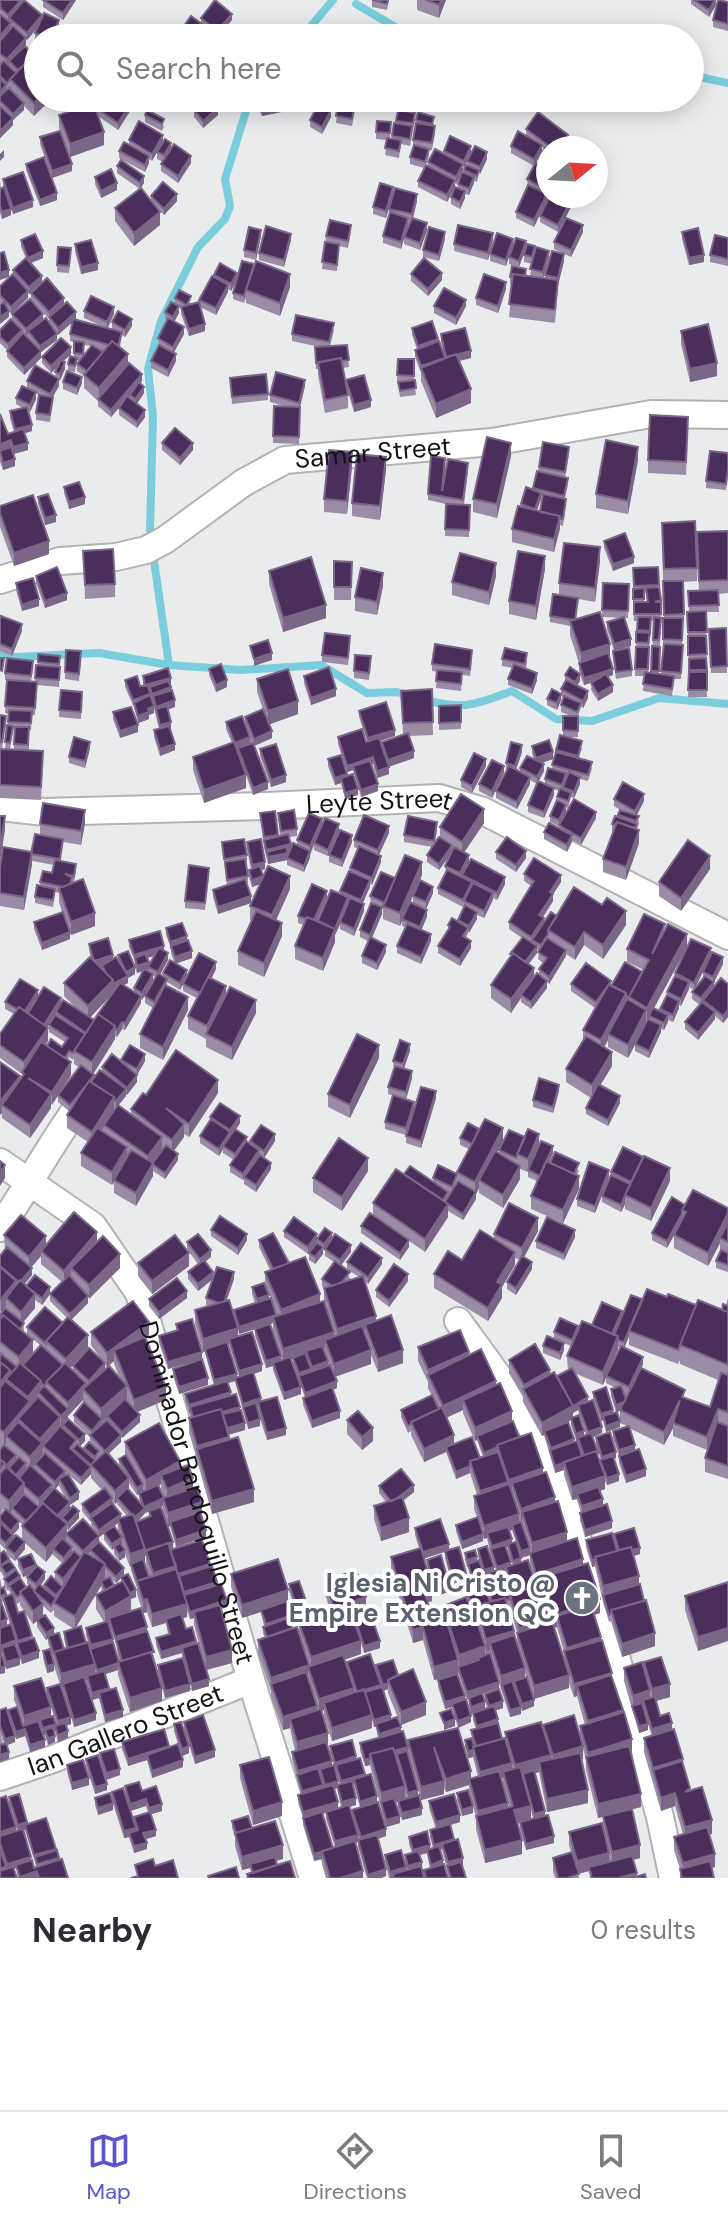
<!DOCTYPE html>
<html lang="en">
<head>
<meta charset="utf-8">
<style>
	:root { --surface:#fff; --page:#f7f7f7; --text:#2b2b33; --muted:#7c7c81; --line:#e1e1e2; --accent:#5857cf }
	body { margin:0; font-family:"DM Sans",sans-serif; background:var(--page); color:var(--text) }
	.compass { position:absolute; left:536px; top:136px; width:72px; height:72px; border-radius:50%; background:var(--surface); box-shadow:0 4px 20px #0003; rotate:72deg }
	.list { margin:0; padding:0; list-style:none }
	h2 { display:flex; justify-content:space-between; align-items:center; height:104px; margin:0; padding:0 32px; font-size:34px }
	h2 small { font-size:26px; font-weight:400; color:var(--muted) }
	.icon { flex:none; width:44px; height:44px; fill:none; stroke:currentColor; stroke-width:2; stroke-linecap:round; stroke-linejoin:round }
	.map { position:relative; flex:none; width:728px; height:1878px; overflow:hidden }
	.search { position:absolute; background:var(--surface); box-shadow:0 4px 20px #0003; left:24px; right:24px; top:24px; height:88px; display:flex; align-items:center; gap:20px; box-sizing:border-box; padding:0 28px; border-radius:44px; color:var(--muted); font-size:30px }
	.sheet { height:232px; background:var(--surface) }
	nav { display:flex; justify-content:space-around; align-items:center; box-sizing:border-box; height:112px; border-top:2px solid var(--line); background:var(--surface); font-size:22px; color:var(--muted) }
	nav a { display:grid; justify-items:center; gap:4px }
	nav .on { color:var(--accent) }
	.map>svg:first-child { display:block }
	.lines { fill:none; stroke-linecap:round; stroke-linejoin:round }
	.stream { stroke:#7acddc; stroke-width:8 }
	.minor-casing { stroke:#b2b2b4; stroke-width:30 }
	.minor { stroke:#fff; stroke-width:26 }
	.wall { fill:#9a8ca4; fill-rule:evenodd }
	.shaded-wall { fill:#7a6788 }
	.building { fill:#4a2e5c; stroke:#7a6788; stroke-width:2 }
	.labels { text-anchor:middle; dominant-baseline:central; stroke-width:8; stroke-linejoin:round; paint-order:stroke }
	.street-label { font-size:26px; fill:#141415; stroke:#fff }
	.worship-label { font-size:26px; font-weight:bold; fill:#5b616d; stroke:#fff; text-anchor:end }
</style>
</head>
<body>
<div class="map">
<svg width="728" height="1878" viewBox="0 0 728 1878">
	<rect width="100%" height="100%" fill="#eaebed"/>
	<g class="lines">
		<path class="stream" d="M356,4L414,38
			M301,38L333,0
			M690,75L728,83
			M150,530L153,416L148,369L161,321L198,247L225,219L230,206L225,179L250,98
			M154,561L169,665
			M0,654L16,657L99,653L169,665L240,670L321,665L367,693L397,692L411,696
			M424,700C464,710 475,705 512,691L556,719L592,721L659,698L728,704"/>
		<defs>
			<g id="minor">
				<path id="s1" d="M0,580L60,561L116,557L146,550L165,540L243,483L285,460L492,442L651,414L728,415"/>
				<path id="s2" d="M0,807L44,812L267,806L439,798L483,811L728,936"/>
				<path id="s3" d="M0,1162L93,1226L139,1293L251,1680L313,1878"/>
				<path d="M0,1228C30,1184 54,1137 87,1094"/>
				<path d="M458,1321C491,1367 527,1412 550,1464L603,1609L660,1817L673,1878"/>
				<path id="s4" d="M0,1777L53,1759L251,1680"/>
			</g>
		</defs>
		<use href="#minor" class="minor-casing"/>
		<use href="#minor" class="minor"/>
	</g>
	<path class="wall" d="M0,0L22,3L42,18L59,27L54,38H38V41L35,40V33L38,27L27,40L26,39V44L21,50L34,62L38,98H52L34,116L24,106V110L13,120V125L0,138Z
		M43,0H76L63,20L43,7Z
		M372,0H389L387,10L372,7Z
		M417,0H446L439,18L417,10Z
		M691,0H716V5L709,17L691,4Z
		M728,2V31L713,27V20Z
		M201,18L232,20L217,38L210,32V36L212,38H177V36L201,23Z
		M253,98H279L286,111L262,116Z
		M339,98H357L352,126L336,123Z
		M87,102L130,111L118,130L98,116L104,145L70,157L59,128V115L87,105Z
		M194,110L218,115L203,128L194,117Z
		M398,110L415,120L410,146L401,144L399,158L385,155L387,140L376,139V132L391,122L390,138L392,139L394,123H396Z
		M418,112L434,124L435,133L432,150H429V156L426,165L428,166V162L444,154V151L471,152L487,159L480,174L479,173L477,182L474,181L469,195L465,194V198L460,209L451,204V197L458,188V184L467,165V161L464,168L463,167V170L456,184L455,183L447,202L418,187V181L424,168L410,164V157L413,147V140Z
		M145,115L164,126L162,131L145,122Z
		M331,117L322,134L310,127V120Z
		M526,129L568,142L563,148H548V196H550L549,198L547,197V200L534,227L516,218V212L528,186L527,179L539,164V159L545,149L542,147V151L534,166L511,153V146L526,136Z
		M40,137L72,171L52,178L40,144Z
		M129,140L163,142L171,149L191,163L178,183L161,171V164L163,162L157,159V152L152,161L149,159V163L145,172L119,158V151L129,145Z
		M26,164L57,200L40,206L26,170Z
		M117,166L144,183L140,189L151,200V196L177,201L164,215L160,211V225L134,246L115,221V208L140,189L117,173Z
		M95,177L117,190L101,198L95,184Z
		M3,179L33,207L13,214L11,210V215L2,219L0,213V181L1,189L3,188Z
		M393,194L386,218L373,214V207Z
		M550,196H576L575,199L572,198V205L558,232L540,222V216Z
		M417,201L413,218L427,230L420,250L404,244V237L401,249L383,243V236L389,216V209Z
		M351,232L348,248L339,246L337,271L322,269L326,236Z
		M583,232L571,257L554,249V242Z
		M682,232L704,262L689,265L682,239Z
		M261,236L256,260L244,257V250Z
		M728,238V266L710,262V255Z
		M445,239L439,261L423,257V250Z
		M513,239L506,266L490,261V254Z
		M21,240L43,258L31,263L42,282L64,304L76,320L104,327L84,318V311L114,314L108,328L112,329V322L132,326L125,337L122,335L120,347L128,365L142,381L140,383L144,393L137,404L145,417L137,428L119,415V408L111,417L98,406V401L84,388V376L77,371V364L80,361L77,360L75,372L68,371L82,383L77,395L63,389V382L68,371V364L74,357V342L70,341V334L73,322L57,334V340L41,352V358L24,375L7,357V350L0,343V330L12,320V314L49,322V319L31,299V293L29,294L28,293V298L11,314L9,312V317L0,302V286L13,274V270L26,258L21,247ZM84,345L91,346L84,355Z
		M291,240L284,267L259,260V253Z
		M493,240L488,260L454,251V244Z
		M75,244L98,270L81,274L75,251Z
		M526,248L519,267L509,264V257Z
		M535,252L549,257L543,278H545V275L564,261L558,285L555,323L509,317L512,284H510V277H535L530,276L532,264L524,262V255Z
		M71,254L69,273L57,272V265Z
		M254,268L290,287L280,316L246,303V298L244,303L233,299V293L236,281L231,291L228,289V292L216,315L200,307L205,331L189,336L181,314V309L179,307V313L174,322L184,334L174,353L176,361L168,377L151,368V361L159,345L158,338L167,320L165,319V312L175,304V298L191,303V304H199V300L214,277V275L237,278Z
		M411,274L442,280L428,296L411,281Z
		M506,289L498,313L476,305V298Z
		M434,306H466L456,325L434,313Z
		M412,328L438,341L444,356L441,341V334L471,358L459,361L471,403L436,418L421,381V373L415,357V350L417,349L412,335Z
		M334,330L330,346L347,345L349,367L343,368L346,385V380L371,407L354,412L348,392V408L325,413L318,375V369H316L315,347H320L292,341V334Z
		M681,331L717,376L690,382L681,344Z
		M71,354L63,361L65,369L59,381V386L53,397L50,422L36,420V413L40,396L36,393V399L30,412L28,410L32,431L25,433L28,450L14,454L15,466L3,470L0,462V451L11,447L0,451V414L8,434L14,432L10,418V411L23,408L16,404V398L27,388V381L55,376L58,366L51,373L42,363V357Z
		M398,359H414V380L416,395L400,397L398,382H397Z
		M230,378L268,394V400L232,404Z
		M305,386L300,407L299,444L273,443V436L287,407L270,402V395Z
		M688,430L686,475L648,473V460Z
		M162,443L193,450L180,465L162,450Z
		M728,453V475L726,490L706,488V481Z
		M569,454L565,478L568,485L565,498L566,505L563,526L560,525L554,552L512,542V529L521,504L533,490L539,467ZM541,497H543L540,512L537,511Z
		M511,456L497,518L473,512V499Z
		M638,460L628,514L596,508V494Z
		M445,465L444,484L468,470L464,505H470L469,537L445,536L446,504L428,500V494Z
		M352,466L347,514L324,512V499Z
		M386,470L380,520L352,516V503Z
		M64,487L85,504L69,509L64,493Z
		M38,497L56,522L45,525L38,504Z
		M0,506L49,554L14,566L0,527Z
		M728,531V593L718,594L719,612H706L707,697H688L689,666L688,643L687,612H689L688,591H699L697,532Z
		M662,536L697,568V581L683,582L684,621H683L681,679H674L672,696L643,691L644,676H635L636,642L638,621H634V606H633V568L658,567L661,614L659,674H661L663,646V618H664ZM644,593H646L647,602H644ZM651,621H654L651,672H648Z
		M604,541L634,563L613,571L604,548Z
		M83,551L115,584V597L85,599Z
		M334,561L352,562L351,600H334Z
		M600,561L595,602L578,599L576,620L610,657L613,675L608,677L613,692L598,701L591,690L592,682L584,685L580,675V681L577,685L588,698L583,708L581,707L578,716V737H568L582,748L579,758L592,768L588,781L580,779V784L574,798L571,797L568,808L566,807V812L596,818L581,845L572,840L567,852L544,839V832L559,829V826L550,822V816L557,801L559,791L554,789V795L544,818L528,812V805L537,784L530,780V784L517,809L496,798V791L507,770H506V763L522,752L516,770L520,772V768L534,760L532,753V746L553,759L541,763L544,771L538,782L545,784V779L552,769L556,750L563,736V716H571L561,712V705L564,698L561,696V700L557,710L547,705V699L561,693V689L565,682V675L580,673L579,670V663L570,635V626L550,622V616L559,595V583Z
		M545,569L536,620L509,614V601Z
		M269,571L326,618L283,632L269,584Z
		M36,576L67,600L45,608L36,583Z
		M496,576L489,605L452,595V582Z
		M16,583L39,606L22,611L16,590Z
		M603,583L629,584L628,618H625L631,646L614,650L632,670V676L616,679L613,658L614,651L607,629V622L623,618L602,617Z
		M383,586L377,615L355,611V597Z
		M0,619L22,631L12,656L0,651Z
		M726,628L727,673H711L709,629Z
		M350,643L348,665L322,662V655Z
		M38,654L60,656L59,687L37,685L35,715H32L31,730H29V750L43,764L41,800L0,798V715L6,723L2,749H5L8,725L9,714L5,713L7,680H5V673L33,668L31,682H35L36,665H38ZM13,729H14V749H10Z
		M472,656L470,676L462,675L461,691L436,688L437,672L432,671V664Z
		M81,658L79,681L65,679V672Z
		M502,659L527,660L526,669L537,680L532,694L508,685V679L513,668L502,666Z
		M371,663L369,680L354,678V671Z
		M209,669L227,687L216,692L209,675Z
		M143,676L171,685L175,707L168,710L171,728L170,729L175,750L160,756L154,737V730L159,729L154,708V713L149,715V719L138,723L134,707L125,687V680L143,686Z
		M304,676L336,696L311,705L304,683Z
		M257,679L298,714L269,724L272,738L254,746L268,789L253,795L246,775V788L204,803L193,770V757L232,743L226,729V722L245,723V717L264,712L257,692Z
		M432,689L433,735L409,736L414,758L388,767L389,774L377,778L373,764H371L378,791L361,797L353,770L347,772L338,744V737L367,741L359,717V711L395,736L380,741L382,748V742L403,735L401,691Z
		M61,690L82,692L81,719L59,717Z
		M461,705V729L439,730V706Z
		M113,712L138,732L120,738L113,719Z
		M90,748L85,768L69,763V757Z
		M260,749L286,782L271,787L260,756Z
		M328,759L358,795L345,799L341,783L335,785L328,766Z
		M486,766L472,793L461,787V780Z
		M504,766L492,798L479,791V784Z
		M614,799L644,801L637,815L639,823L637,829L639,843L626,880L603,872V859L613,831H612V824L618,817L620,810L614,806Z
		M275,811L278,836H280L278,813L297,829V836L289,837L291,847L297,845V840L322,825L339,831L328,856L314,850V845L304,872L287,865V860L268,864L264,847L260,813Z
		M85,823L81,845L63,842L60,861L76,871L74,883L95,926L71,935L70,933V939L42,950L34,929V922L62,912L59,902V893L55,892L53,907L35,903V897L40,886V882L52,873L54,865L32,861L24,910L0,906V869L32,852L40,835V824Z
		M484,823L464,853L469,862L505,884L497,900L493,898L484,918L477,915V919L468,933L466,938L471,948L460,966L438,953V946L448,931V925L458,921L464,907V904L463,907L438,894V888L446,873L445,866L451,854L439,870L427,862V855L432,847L404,842V835L437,829L435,844L440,837V827Z
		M389,833L379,854L381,862L372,885L370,884L363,903L364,911L354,936L340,929V925L335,935V942L323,971L295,959V946L304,925L298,923V916L327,897L317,921L340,894V891L350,871V868L358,849L354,847V840Z
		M222,842L247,855V862H246L248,876V883H247L251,903L218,914L213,897V890L227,885Z
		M247,842L265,869L261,870L263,876L290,889L276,920L282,936L264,977L238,965V951L252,920H250V906L260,884L252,887L249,877V870L251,869L247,849Z
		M352,842L342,867L329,862V855Z
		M496,852L526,858L516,872L496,859Z
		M710,869L681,911L659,896V882Z
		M524,874L561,882L553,894V901L543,918L544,922L557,916L626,925L603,959L584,945L575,960L566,954V956L549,984L547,982V988L531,1009L521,1002V998L511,1013L491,998V985L522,938L509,929V922L531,886L524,881ZM537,949L539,951L538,959L543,963L539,969V975L534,978L529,964L537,953Z
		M209,875L205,910L185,908V901Z
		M422,875L407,909L427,917L421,930L431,941L421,964L397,953V946L405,927L402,926V919L400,926L383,919V909L382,908V914L372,938L386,952L377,970L362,963V956L368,941L360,937V930L371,904L370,896L395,878Z
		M433,893L426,909L413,903V896Z
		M166,928L187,941L192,958L176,963L187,976L216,969L211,979L226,994L256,1013L232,1060L206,1047V1039L188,1029V1016L197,998L183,991V984L180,990L167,982V986L188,1010L163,1060L140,1048V1034L153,1008L145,1003V996L156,977L153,976V980L142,1000L141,999V1003L125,1030L122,1029L117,1037L115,1036V1039L93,1074L94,1078L102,1071V1067L121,1062V1060L145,1061L137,1075V1082L127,1095L126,1094V1096L118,1106L131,1115V1109L146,1095L218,1093L189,1137L184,1134V1137L174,1151L178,1160L165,1179L153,1171V1176L136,1206L114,1193V1183L112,1185L81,1166V1153L88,1142L67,1128V1115L69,1111L58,1102V1096L51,1105V1108L30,1138L2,1118L0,1062L20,1080L22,1077V1074L0,1058V1034L14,1014L5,1009V1002L38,997L61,1003L77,1009L64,996V983L91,958L89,950V944L113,959L118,961V955L135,965V961L129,947V940L164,951L168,960L160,975L163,976V973L174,962L171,953V948L166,935ZM155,956L149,967L147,958ZM135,968L137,973L143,971L134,988V992L123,985L128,983V978L135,974ZM113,993L94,1020L90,1017ZM56,1014L49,1025V1032L65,1042L62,1047L45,1046L48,1041L47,1027ZM69,1057L73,1060L74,1058V1064L79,1067L59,1093L71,1075L68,1060Z
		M665,930L687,947L654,1008L660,1011L675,977V973L711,954L723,964L714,982V986L728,984V1017L723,1023L715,1016V1019L698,1040L685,1029V1022L700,1005L692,999V992L694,990L689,987L681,1006L679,1005V1008L673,1022L668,1020L664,1030L661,1029V1032L649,1058L635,1051V1044L637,1041L628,1058L608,1047V1040L604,1047L612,1066L600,1085L620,1103L608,1126L586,1114V1108L591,1098L566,1082V1069L583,1040V1030L595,1008L571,991V984L611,981V986L642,972L644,970L627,962V949ZM703,972V979L695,988Z
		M410,1051L404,1068L412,1078L406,1099L388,1094V1087L394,1068L393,1061Z
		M379,1058L350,1118L328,1107V1094Z
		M559,1091L553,1113L533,1107V1100Z
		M436,1098L421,1148L406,1143V1136Z
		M414,1108L406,1135L385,1129V1122Z
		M210,1117L240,1123L236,1130L250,1144V1141H275L264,1158L271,1169L256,1192L244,1184V1179L243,1180L230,1172V1165L234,1160L223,1153V1149L219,1156L200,1143V1136L210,1120Z
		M460,1138L503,1141L497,1152L499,1153V1150L539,1146L553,1153L549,1163L579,1170L577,1175L579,1189L563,1223L531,1209V1196L537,1181L528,1177V1172L520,1169V1179L503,1208L479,1193V1188L476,1194V1199L463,1220L448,1211V1217L425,1252L409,1241V1247L400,1260L361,1233V1226L373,1215V1203L404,1174L433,1181V1178L457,1174L469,1149L460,1145Z
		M368,1171L342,1211L313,1192V1178Z
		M611,1172L670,1181L651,1221L625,1209V1204L621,1212L602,1202V1196L595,1213L577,1206V1199L609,1177L602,1195L611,1176Z
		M685,1205L728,1208V1272L716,1268V1261L720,1251V1243L708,1266L674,1248V1235L667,1248L652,1240V1233Z
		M211,1230L247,1240L238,1255L211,1236Z
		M284,1231L317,1238L332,1239L351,1252L341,1265L350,1278L349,1280L359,1277L347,1269V1262L382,1264L368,1284L364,1281L376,1321L403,1363L378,1372L371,1355V1364L335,1377L337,1388L333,1390L340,1418L312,1428L303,1405V1398L305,1397L293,1364V1358L291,1359L301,1394L284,1400L273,1370V1366L266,1368L255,1336V1329L259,1328L239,1334L238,1330V1336L262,1371L254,1374L261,1401L286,1435L267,1440L260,1419V1426L248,1429L235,1381L228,1383L231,1395L240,1410L245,1430L228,1435L229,1439L254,1502L212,1514L189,1432V1418H191L185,1401V1394L214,1385L205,1352H203L195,1324V1310L209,1306L206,1305V1298L213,1279L198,1291L188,1279V1272L198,1264L187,1249V1242L211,1257L205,1261L213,1278L234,1279L226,1301L234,1315V1310L255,1303L252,1294V1287L269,1299L271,1298L265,1286V1272L270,1270L259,1247V1240L289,1263L320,1302L324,1301V1288H325L322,1286V1279L334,1262L325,1256V1250H323V1254L315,1264L309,1260V1253L317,1242L308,1254L284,1237ZM273,1323V1330L282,1360H281L270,1324ZM229,1344L239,1376L237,1377L228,1345Z
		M538,1231L524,1257L532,1269L516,1295L507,1289V1282L520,1260L515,1258V1265L502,1287V1298L488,1321L434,1288V1274L462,1260L494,1238V1234Z
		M4,1235L46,1245L97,1242L120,1268L88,1298V1303L71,1320L88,1348L70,1368L73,1371V1366L101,1359L91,1345V1332L149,1335L145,1338L166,1400L137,1412L140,1422L122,1438L121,1437V1442L108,1454L119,1466V1459L125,1455V1442L180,1468L193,1488L202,1516L206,1537L176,1547L170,1526L168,1527L173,1549H170L210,1566L227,1607L221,1609L232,1663L206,1670L209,1686L192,1691L190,1684V1691L165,1698L162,1688V1701L130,1712L118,1675V1670L105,1674L109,1690L123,1717L105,1722L99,1698L92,1700L96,1720L74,1727L71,1717V1724L66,1726L68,1738L58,1742L55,1731H54L55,1742L48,1745L45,1735H43L45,1747L30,1752L25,1736L16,1739L15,1736V1742L7,1745L9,1759L0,1762V1732L3,1744H4L0,1732V1710L8,1716V1710L17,1707L14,1700V1686L51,1717L56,1726L57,1725L47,1695V1688L60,1684L54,1666V1671L47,1673L43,1658V1651L54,1661L48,1643V1638L46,1640L37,1627V1621L33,1624L20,1605V1602L17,1604L14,1600L18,1613L32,1639L39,1658L22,1664L17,1650L16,1642V1647L20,1665L6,1669L2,1652H1L5,1673L0,1674V1578L2,1588L6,1596L11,1595L9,1590L8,1591L4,1585L5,1579L1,1572H0V1547L1,1553L9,1561L26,1587L29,1585L27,1584V1577L30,1574L23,1577L18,1566V1559L36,1568L45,1579L41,1585L44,1588V1585L63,1586L55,1579V1572L62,1563L53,1555V1553L46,1562L25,1543V1549L15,1561L6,1554V1550L0,1544V1516L5,1510L3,1509L0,1515V1314L6,1308V1306L0,1312V1256L5,1250ZM41,1256V1264L62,1282L50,1294L26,1286L24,1284L32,1275L31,1267ZM50,1294V1301L67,1318L63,1323L27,1327V1334L40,1345L33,1353L23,1331L24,1330L23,1322L35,1308V1300L42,1305ZM114,1361V1364L120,1378L105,1369V1365L107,1367ZM83,1400L84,1403L74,1415V1422L90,1437V1442L95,1447L84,1448V1450L80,1446L85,1441L68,1420V1416ZM91,1472V1478L102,1490L82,1504V1511L90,1521H91V1525L97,1534H67V1529L68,1530L79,1518H62V1520L61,1519L70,1509V1504L79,1499L69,1475L81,1485L91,1474ZM129,1483L137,1495L139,1494L140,1503L129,1491ZM161,1484V1489L165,1498H164L159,1486ZM59,1485V1486L66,1499L55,1489ZM24,1493L39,1506V1507L24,1494ZM112,1501L115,1504L117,1502V1504L127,1516L121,1518ZM163,1506V1512L156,1508ZM149,1511V1517L138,1521L145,1513ZM19,1522L23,1525L22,1526V1539L13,1538V1535L19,1528ZM118,1523V1533L114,1526ZM104,1534V1540L112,1550L114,1549V1554L119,1561L125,1557V1554L130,1567H131V1570L137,1588V1594L143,1613L147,1612L152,1627L166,1623L168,1634L156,1638V1645L161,1659L182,1653V1658L158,1665V1672L147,1631L124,1613L131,1610V1599L136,1597L124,1575L99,1542V1536V1537ZM145,1556H146V1564L149,1577L144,1562ZM111,1578L116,1583L121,1578V1582L114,1585ZM101,1586L102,1592L96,1595V1609L104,1622L86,1628V1635L88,1642L86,1643L75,1628ZM3,1601L10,1624L7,1626L1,1602ZM43,1606L51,1613L54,1610V1616L74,1629L64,1632V1639L66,1648L64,1649L54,1635L43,1616ZM187,1611L190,1619L194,1618V1625L206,1670L196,1644L186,1629L182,1618L187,1617ZM108,1622H109L116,1643L119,1662Z
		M575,1237L564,1260L536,1248V1241Z
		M138,1263L189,1266L152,1294L138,1276Z
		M408,1281L389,1307L376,1297V1290Z
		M667,1297L696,1305L722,1310L726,1305L728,1298V1479L705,1472V1458L711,1441L707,1450L673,1436V1428L664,1445L629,1428L635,1450L646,1476L626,1483L619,1463V1456L613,1438V1431L627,1426L620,1423V1411L617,1412L620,1427L606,1432L603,1420L601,1421L593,1398V1392L613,1413L616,1412L611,1396V1389L616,1388L606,1383V1376L603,1385L574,1373L602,1433L593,1437L600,1462L601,1460L596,1444V1437L616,1458L614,1459L619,1481L607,1485L605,1481V1489L600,1491L603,1505L612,1528L585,1537L580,1520V1513H581L577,1499L572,1500L564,1475V1470L555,1473L544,1435L542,1436L523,1402V1397L509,1373V1360L557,1377L568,1370L567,1356L571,1346L564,1343V1350L560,1360L543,1353V1346L554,1338V1332L578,1331L592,1325L622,1317L642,1299ZM629,1336V1345L678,1364L680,1360V1364L718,1380L710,1407L685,1398L641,1369L643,1364L624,1348ZM618,1347L620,1348L607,1374L618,1349ZM578,1410L586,1435L584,1436L573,1417V1412V1413ZM571,1420V1425L576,1440H578V1443L574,1442L565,1423Z
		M187,1298L159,1319L149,1306V1299Z
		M176,1324L202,1359L168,1369L159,1343V1336L176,1331Z
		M418,1347L469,1355L496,1385L519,1437L543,1472L555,1502L567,1541L583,1564L600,1613L594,1615L623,1713L632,1752L641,1807L598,1818L586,1770V1759L583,1749V1759L581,1760L588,1803L547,1812L539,1772L535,1773L545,1815L554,1843L526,1850L520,1829V1822L533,1819L531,1809V1819L517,1823L522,1854L485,1863L476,1829V1817L469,1792V1785L446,1792L444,1788V1794L421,1800L408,1754L422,1815L402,1820L398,1807V1801L395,1802L400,1823L386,1827L370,1765L365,1766L360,1750V1743L378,1738L376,1727H374L372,1720V1728L332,1741L324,1716V1710L322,1711L328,1746L332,1765L338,1785H340L330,1753V1746L356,1759L377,1802L386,1836L378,1839L386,1876L381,1878H367L358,1847V1842H355L363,1878H326L322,1864V1859L314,1861L303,1825V1818L298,1802V1795L301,1794L292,1759V1752L295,1751L290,1728L283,1730L271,1697V1691L258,1653V1640L265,1637L263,1634L264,1626L261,1612L242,1618L231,1587V1574L288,1600L295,1621L290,1622L292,1628L299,1635V1623L331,1613L325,1594V1581L366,1608L380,1648L364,1653L361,1643V1654L344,1660L347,1668V1662L376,1672V1665L398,1675L426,1715L401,1725L388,1693V1689L383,1691L391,1719L401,1731L408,1746V1740L471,1778L478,1777L473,1757L468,1758L465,1747V1740L473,1744L471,1730L476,1729L473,1720V1713L484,1709L471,1714L469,1705V1698L467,1699L458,1673V1664V1674L434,1680L423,1640L413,1643L391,1570V1557L419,1548L415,1535V1528L449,1550L466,1580L452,1584L445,1558V1552L424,1558L432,1601L428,1602L434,1625L444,1623L441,1614V1607L466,1597L463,1589V1582L471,1579L468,1567H467L465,1560V1553L477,1561L483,1582L484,1575L478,1556V1549L494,1571L496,1570L491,1556L487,1538L484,1539L483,1537V1541L462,1549L456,1531V1525L477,1517L474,1509V1496L477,1495L470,1473L456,1479L446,1452L424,1462L411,1435V1431L408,1433L401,1417V1410L432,1396L428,1388V1382L418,1361ZM463,1410V1413L475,1441L477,1440L483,1457L480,1458L454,1444L446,1418ZM512,1530L516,1542L512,1543L509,1531ZM508,1547V1551L513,1565L511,1566L506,1548ZM517,1548L521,1558L530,1555V1550V1566L521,1563ZM506,1571L512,1593L510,1597L501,1572ZM508,1606H510L517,1633V1641ZM557,1627L564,1652V1659L554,1628ZM525,1673L534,1699L569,1688V1683L574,1697L577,1696L585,1725L580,1726V1736L543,1725V1730L505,1732V1739H502L496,1710L503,1708L485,1694V1701L487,1708L485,1709L482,1694L499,1688V1683L510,1717L521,1714V1708L522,1711L534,1706L525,1677ZM503,1778V1785L509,1807H508L501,1779ZM353,1784H354L360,1807L352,1810V1815L350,1807L356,1805ZM337,1788L341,1807L338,1808L334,1789ZM326,1813V1819L335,1847L333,1848L322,1814Z
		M173,1369L208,1385L179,1394L173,1376Z
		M347,1420L373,1441L362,1450L347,1434Z
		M379,1486L414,1492L403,1501L409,1532L381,1541L374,1519V1506L386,1502L379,1493Z
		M614,1534L640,1554L634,1556L639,1585L655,1646L622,1657L611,1621L609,1622L603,1602L595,1566L592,1567L586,1547V1540L614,1541Z
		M427,1560L449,1592L435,1596L427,1566Z
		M728,1582L698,1651L685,1610V1596Z
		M289,1584L305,1605L295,1608L289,1591Z
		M644,1662L670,1697L656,1701L660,1716L672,1730L690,1790L712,1834H709L715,1867L712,1868L714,1878H680V1869L674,1850V1837L683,1834L675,1806L661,1811L644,1752V1738L652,1736L643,1706L648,1730L639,1733L624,1681V1668L644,1670Z
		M438,1680L471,1722L458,1728L452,1707L445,1709L438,1687Z
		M184,1722L215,1757L195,1764L184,1729Z
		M174,1724L189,1753L182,1756L183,1767L152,1778L147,1760L128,1766L122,1749V1742L169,1748L178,1744L174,1731Z
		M100,1753L120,1775L106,1780L107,1790L95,1794L86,1766V1759L100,1760Z
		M67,1765L89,1785L72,1790L67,1772Z
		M240,1765L282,1816L253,1825L240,1778Z
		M125,1786L142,1791L162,1811L151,1814L156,1836L146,1839L147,1849L134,1853L129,1837L124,1838L113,1804V1810L98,1815L95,1805V1798L112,1797V1792L125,1793ZM146,1806L148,1813L134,1817V1823L130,1811Z
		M457,1793L473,1813L462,1816L457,1800Z
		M9,1797L27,1824L56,1851L68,1878H18L16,1868L0,1878V1798L16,1831H17L9,1804ZM23,1830H25L35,1862L36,1867L34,1868Z
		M429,1801L460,1822L450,1825L454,1840L463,1865H462L466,1878H449L442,1849L440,1850L443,1865L448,1878H424V1870L430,1869L427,1853L420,1855L424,1878H389L385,1861V1855L405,1862V1855L412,1853L409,1844V1837L430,1849L433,1848L430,1837V1830L436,1829L429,1808Z
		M603,1816L640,1858L633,1860L637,1877L646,1878H590L589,1871L578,1874L579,1878H555L553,1871V1858L571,1852L569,1845V1832L603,1828Z
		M232,1821L252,1828L283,1859L276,1860L277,1865L295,1878H247V1874L251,1873L250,1868L242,1870L235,1846V1837L232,1828Z"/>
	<path class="shaded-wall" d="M22,0V6L9,18L8,22V15Z
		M72,0H76L63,20V13Z
		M441,0H446L439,18V5Z
		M715,0L716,5L709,17V10Z
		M232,14V20L217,38V31Z
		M42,15V22L27,40V33Z
		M59,20V27L54,38H51Z
		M11,23V30L0,43V36Z
		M26,38V44L7,66V59Z
		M6,85V92L0,99V92Z
		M39,98H52L34,116V103Z
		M24,103V110L13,120V125L0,138V131L13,119V114Z
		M130,104V111L118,130V123Z
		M286,104V111L262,116V109Z
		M218,108V115L203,128V121Z
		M331,110V117L322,134V127Z
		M104,132V145L70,157V144Z
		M163,135V142L152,161V154Z
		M568,135V142L563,148H558Z
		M171,143V149L164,162V155Z
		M542,145V151L534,166V159Z
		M471,146V153L464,168V161Z
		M4,150V157L0,161V154Z
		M487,152V159L480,174V167Z
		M149,156V163L145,172V165Z
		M191,156V163L178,183V176Z
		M72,164V171L52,178V171Z
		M463,164V170L456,184V177Z
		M144,176V183L140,189V183Z
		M474,177V183L469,195V189Z
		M455,180V187L447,202V195Z
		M117,183V190L101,198V191Z
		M393,187V194L386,218V211Z
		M465,191V198L460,209V202Z
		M57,193V200L40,206V200Z
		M177,194V201L164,215V209Z
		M417,194V201L412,221V214Z
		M547,194V200L534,227V220Z
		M572,198V205L558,232V225Z
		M33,200V207L13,214V208Z
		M11,209V215L2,219V212Z
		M160,212V225L134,246V233Z
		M408,218V225L401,249V242Z
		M427,223V230L420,250V243Z
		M583,225V232L571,257V250Z
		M261,230V236L256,260V253Z
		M445,232V239L439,261V255Z
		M493,233V240L488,260V253Z
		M291,234V240L284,267V260Z
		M513,239V246L506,266V260Z
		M526,241V248L519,267V261Z
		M43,251V258L28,264V258Z
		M549,251V257L543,279V272Z
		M564,254V261L558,285L555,323L558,278Z
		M704,255V262L689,265V258Z
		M98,263V270L81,274V267Z
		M9,270V277L0,280V273Z
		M237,273V280L231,291V284Z
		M442,273V280L428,296V289Z
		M290,274V287L280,316V303Z
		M42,276V282L29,294V287Z
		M506,282V289L498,313V306Z
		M228,285V292L216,315V308Z
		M28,291V298L11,314V307Z
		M64,298V305L49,319V312Z
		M466,300V306L456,325V318Z
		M179,306V313L173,324V317Z
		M114,307V314L107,328V322Z
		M9,311V317L0,324V317Z
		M76,312V319L58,335V328Z
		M43,314V321L26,336V329Z
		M132,319V326L125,337V330Z
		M205,324V331L189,336V329Z
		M184,327V334L173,353V347Z
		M22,330V337L8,351V344Z
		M57,334V340L41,352V358L24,375V368L40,352V346Z
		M438,339V346L418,352V346Z
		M71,347V354L51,373V366Z
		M471,351V358L446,364V357Z
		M128,354V367L99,401V388Z
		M176,354V361L168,377V370Z
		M65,362V369L60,381V374Z
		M717,363V376L690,382V369Z
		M142,374V381L111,417V410Z
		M82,377V383L77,395V388Z
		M59,379V386L50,401V394Z
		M305,380V386L299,410V403Z
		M144,387V393L135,406V399Z
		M471,389V403L436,418V404Z
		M36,392V399L30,412V405Z
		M371,400V407L354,412V405Z
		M145,410V417L137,428V422Z
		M32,425V431L15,436V429Z
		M11,440V447L0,451V444Z
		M28,443V450L13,454V447Z
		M193,443V450L180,465V458Z
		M511,443V456L497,518V504Z
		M638,447V460L628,514V501Z
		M352,452V466L347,514V501Z
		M386,457V470L380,520V506Z
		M15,459V466L3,470V463Z
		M541,493V499L535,516V509Z
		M85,497V504L69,509V502Z
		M56,515V522L45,525V518Z
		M560,516V529L554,552V539Z
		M49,541V554L14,566V553Z
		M600,547V561L595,602V588Z
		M545,556V569L536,620V606Z
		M634,557V563L613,571V564Z
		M496,563V576L489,605V592Z
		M383,573V586L377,615V602Z
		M67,593V600L45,608V601Z
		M39,599V606L22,611V605Z
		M326,605V618L283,632V618Z
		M22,624V631L12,656V649Z
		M631,639V646L614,651V644Z
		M610,644V657L581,667V653Z
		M272,653V660L254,666V659Z
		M613,669V675L584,685V678Z
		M537,673V680L532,694V688Z
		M580,674V681L575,689V682Z
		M171,678V685L151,691L150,687V691L145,685Z
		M227,680V687L216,692V685Z
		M613,685V692L598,701V694Z
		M171,687V694L153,696L152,701V694Z
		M336,689V696L311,705V698Z
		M588,691V698L583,708V701Z
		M561,694V700L557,710V703Z
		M175,700V707L156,713V707Z
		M298,701V714L268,725V711Z
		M154,706V713L149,715V719L138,723V716L148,709Z
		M171,722V728L160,732V725Z
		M138,725V732L120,738V731Z
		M395,730V736L368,745V738Z
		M272,731V738L254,746V739Z
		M250,737V744L235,750V743Z
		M90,742V748L85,768V761Z
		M175,744V750L160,756V749Z
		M522,745V752L515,772V766Z
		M414,751V758L388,767V760Z
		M553,752V759L536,765V758Z
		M373,757V764L354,770L353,766V770L347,772V766Z
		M486,759V766L472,793V786Z
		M544,764V771L537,784V777Z
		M504,766V773L492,798V791Z
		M389,767V774L377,778V771Z
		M347,774V781L341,778V783L335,785V778Z
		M246,775V788L204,803V790Z
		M286,775V782L271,787V780Z
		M530,777V784L517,809V802Z
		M580,777V784L574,798V792Z
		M268,782V789L253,795V788Z
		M378,784V791L361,797V790Z
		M554,788V795L544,818V812Z
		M358,789V795L345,799V793Z
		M644,794V801L635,818V811Z
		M566,805V812L559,827V820Z
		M484,809V823L462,855V842Z
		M85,810V823L81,845V831Z
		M596,812V818L581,845V838Z
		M5,816V830L0,862V849Z
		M322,819V826L310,853V846Z
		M339,824V831L328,856V850Z
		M389,826V833L378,857V850Z
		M639,830V843L626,880V867Z
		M352,835V842L342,867V860Z
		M572,835V842L567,852V845Z
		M291,844V851L268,856L267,852L266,857V850Z
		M452,845V852L439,870V864Z
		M310,851V858L304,872V866Z
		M526,851V858L516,872V865Z
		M32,852V865L24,910V897Z
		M288,853L287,860L268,864V857Z
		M469,855V862L460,880V873Z
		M381,856V862L372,885V878Z
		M710,856V869L681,911V898Z
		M265,862V869L252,872V865Z
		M422,862V875L400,926V913Z
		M561,875V882L550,899V892Z
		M263,876V883L252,887V880Z
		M290,876V889L272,929V915Z
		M505,877V884L497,900V893Z
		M370,880V887L361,907V900Z
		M433,887V893L426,909V902Z
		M327,891V897L313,929V922Z
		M493,893V900L484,918V911Z
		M553,894V901L539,922V915Z
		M251,896V903L218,914V907Z
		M348,897V904L335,935V942L323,971V958Z
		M364,904V911L354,936V929Z
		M382,907V914L370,942V935Z
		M427,910V917L420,933V927Z
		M626,911V925L603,959V945Z
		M477,912V919L469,933V926Z
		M95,913V926L71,935V922Z
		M544,918V925L532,940L531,944V937Z
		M282,923V936L264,977V963Z
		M70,932V939L42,950V943Z
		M584,932V945L575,960V947Z
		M431,934V941L421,964V957Z
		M687,934V947L647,1021V1008Z
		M187,936V943L170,949V942Z
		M471,941V948L460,966V959Z
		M386,945V952L377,970V963Z
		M164,946V953L136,961L135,958L134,962V955Z
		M537,946V953L524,970V964Z
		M711,948V955L694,990V983Z
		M566,950V956L549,984V977Z
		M192,951V958L175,964V957Z
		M168,953V960L158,978V972Z
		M113,955V962L94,968V961Z
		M723,957V964L713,984L714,982V989L703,1000V1002L701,1005V998L713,984V977Z
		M149,962V969L137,973V966Z
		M216,962V969L201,1000V993Z
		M135,967V974L128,978V983L113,991V984L126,972Z
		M534,968V981L521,995V998L511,1013V999Z
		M187,970V976L180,990V983Z
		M153,974V980L142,1000V993Z
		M113,980V993L88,1020V1006Z
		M547,981V988L531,1009V1002Z
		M689,982V989L681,1006V999Z
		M226,986V1000L207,1034V1026Z
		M38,990V997L23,1020V1013Z
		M626,993V1006L608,1034V1040L601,1053V1040Z
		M141,996V1003L125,1030V1023Z
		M188,997V1010L163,1060V1047Z
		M61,998V1005L44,1033V1026Z
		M256,1000V1013L232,1060V1047Z
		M679,1001V1008L673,1022V1015Z
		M646,1010V1023L628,1058V1045Z
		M728,1010V1017L723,1023V1016Z
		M715,1012V1019L698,1040V1033Z
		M668,1015V1022L664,1030V1023Z
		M122,1022V1029L117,1037V1030Z
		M661,1025V1032L649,1058V1051Z
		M115,1026V1039L92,1076V1062Z
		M48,1028V1041L24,1076V1062Z
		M410,1044V1051L403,1071V1064Z
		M379,1045V1058L350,1118V1105Z
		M612,1052V1066L592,1099V1085Z
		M145,1054V1061L137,1075V1082L127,1095V1088L137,1075V1069Z
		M71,1062V1075L52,1105V1092Z
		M412,1071V1078L406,1099V1092Z
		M20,1076V1090L2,1105V1113L0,1115V1102Z
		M218,1080V1093L189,1137V1124Z
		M559,1085V1091L553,1113V1107Z
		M126,1089V1096L116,1108V1101Z
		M436,1091V1098L421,1148V1141Z
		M51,1094V1108L30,1138V1125Z
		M620,1096V1103L608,1126V1120Z
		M114,1097V1111L92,1145V1132Z
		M414,1102V1108L406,1135V1128Z
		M240,1116V1123L230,1137V1130Z
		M184,1124V1137L172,1153V1140Z
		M503,1128V1141L482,1182L479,1180V1188L476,1194V1199L463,1220V1214L475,1193V1182Z
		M230,1132V1139L223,1146V1149L219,1156V1149Z
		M275,1134V1141L264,1158V1151Z
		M539,1134V1147L528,1172V1159Z
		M162,1137V1150L148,1170V1156Z
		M247,1137V1144L235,1161V1154Z
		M553,1146V1153L540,1183V1176Z
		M127,1147V1160L114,1180L112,1185V1172Z
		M259,1150V1157L243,1180V1174Z
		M178,1154V1160L165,1179V1173Z
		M368,1158V1171L342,1211V1197Z
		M153,1163V1176L136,1206V1193Z
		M271,1163V1169L256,1192V1185Z
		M5,1165V1178L0,1186V1173Z
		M520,1166V1179L503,1208V1195Z
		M670,1168V1181L651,1221V1208Z
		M609,1170V1177L595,1213V1206Z
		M579,1176V1189L563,1223V1210Z
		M625,1197V1204L621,1212V1205Z
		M448,1204V1217L425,1252V1239Z
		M728,1213V1227L720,1238V1243L708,1266V1253Z
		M682,1214V1221L667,1248V1241Z
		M538,1218V1231L522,1261V1248Z
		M575,1230V1237L564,1260V1254Z
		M97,1232V1245L71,1268V1276L64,1284V1271Z
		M332,1233V1240L324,1251V1244Z
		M247,1234V1240L238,1255V1248Z
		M317,1234V1242L308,1254V1247Z
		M46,1236V1249L41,1251V1256L29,1270V1257Z
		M409,1240V1247L400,1260V1253Z
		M351,1245V1252L340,1267V1260Z
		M323,1247V1254L315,1264V1257Z
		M211,1250V1257L200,1266V1259Z
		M515,1252V1265L502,1287V1298L488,1321V1308L497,1282Z
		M189,1253V1266L152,1294V1281Z
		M120,1254V1268L89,1299V1285Z
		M382,1258V1264L368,1284V1277Z
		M532,1262V1269L516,1295V1288Z
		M32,1268V1275L20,1290V1283Z
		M213,1272V1279L198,1291V1284Z
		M234,1272V1279L223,1311V1304Z
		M408,1274V1281L389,1307V1301Z
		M16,1281V1295L6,1298V1306L1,1312V1299Z
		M50,1287V1294L42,1305V1298Z
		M187,1291V1298L159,1319V1312Z
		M35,1294V1308L21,1325V1312Z
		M320,1294V1308L281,1323V1310Z
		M269,1295V1302L257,1306V1299Z
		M88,1296V1303L70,1321V1314Z
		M642,1299L629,1331V1336L624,1349V1342Z
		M622,1311V1318L611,1343V1336Z
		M276,1315L273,1317V1323L239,1334V1327Z
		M376,1316V1329L365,1325V1333L337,1342V1329Z
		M149,1322V1335L117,1359L114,1350V1361L107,1367V1353Z
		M238,1328V1341L229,1339V1344L205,1351V1349L203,1352V1339Z
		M334,1332V1345L325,1340V1348L307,1354L306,1351V1354L283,1362V1349Z
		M88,1335V1348L66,1373V1359Z
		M618,1336V1349L603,1385V1372Z
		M33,1340V1353L19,1370V1357Z
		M564,1343V1350L560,1360V1353Z
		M371,1350V1364L334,1377V1364Z
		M403,1350V1363L378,1372V1359Z
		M202,1352V1359L168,1369V1362Z
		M469,1352V1366L428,1375V1370Z
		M281,1356V1363H273V1366L266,1368V1361Z
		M643,1357V1364L629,1394V1387Z
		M328,1361V1368L312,1374V1367Z
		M105,1363V1370L89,1388V1381Z
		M262,1364V1371L239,1378V1371Z
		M311,1369V1376H299V1380V1373Z
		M10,1370V1382L6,1379V1389L0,1397V1383Z
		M550,1370V1383L524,1390V1385Z
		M237,1374V1381L235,1378V1381L214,1387V1380Z
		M208,1378V1385L179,1394V1387Z
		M41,1381V1394L38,1392V1399L18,1419V1428L6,1436V1443L4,1446V1432L28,1404V1397Z
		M337,1381V1388L305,1399V1393Z
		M496,1381V1394L463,1400V1410L443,1419V1406Z
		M86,1383V1392L83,1389V1400L68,1416V1422L61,1429V1416L68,1409V1403Z
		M127,1386V1399L102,1422V1426L92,1438V1431L101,1420V1409Z
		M166,1387V1400L134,1413V1400Z
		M301,1387V1394L284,1400V1393Z
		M231,1392V1399L190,1407V1412H189V1405Z
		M588,1397V1404L578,1405V1410L573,1413V1406Z
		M261,1398V1405L258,1402V1406L243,1410V1404Z
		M680,1400L673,1423V1428L664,1445V1432Z
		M626,1402V1408L616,1412V1405Z
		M573,1406V1419L546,1434L544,1431V1435L542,1436V1423Z
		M240,1407V1414L194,1420Z
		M718,1409V1422L707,1450V1437Z
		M613,1410V1417L603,1416V1420L601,1421V1414Z
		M340,1411V1418L312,1428V1421Z
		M512,1411V1424L477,1436V1440L475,1441V1428Z
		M140,1415V1422L122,1438V1432Z
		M60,1417V1430L43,1446L42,1456L30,1470V1457L40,1445V1439Z
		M260,1419V1426L248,1429V1423Z
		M620,1421V1427L606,1432V1426Z
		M245,1423V1430L227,1435V1428Z
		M602,1427V1433L588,1439V1432Z
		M286,1428V1435L267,1440V1433Z
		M373,1428V1441L362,1450V1437Z
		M584,1431V1438L576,1440V1434Z
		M85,1434V1441L79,1447V1440Z
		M121,1435V1442L105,1457V1451Z
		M454,1435V1448L446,1447V1452L424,1462V1449Z
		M229,1437V1450L197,1449V1460V1446Z
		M574,1439V1446L551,1455V1448Z
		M635,1445V1452L619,1457V1450Z
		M497,1447V1454L484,1460V1453Z
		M616,1452V1458L602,1464V1457Z
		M16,1455V1462L6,1473V1466Z
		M180,1461V1474L161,1475V1484L146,1493V1480Z
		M26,1463V1470L16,1481V1475Z
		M564,1463V1470L555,1473V1466Z
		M470,1466V1473L456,1479V1472Z
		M91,1467V1474L81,1485V1478Z
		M543,1468V1481L512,1483V1492L509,1493V1480Z
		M646,1469V1476L626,1483V1476Z
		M65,1471V1477L59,1479V1485L55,1489V1482Z
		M619,1474V1481L607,1485V1478Z
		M605,1476V1489L579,1498L577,1494V1499L572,1500V1487Z
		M129,1478V1491L117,1498V1502L115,1504V1491Z
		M193,1478V1491L167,1502V1489Z
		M508,1482V1495L480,1504V1491Z
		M24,1483V1496L12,1508V1511L9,1514V1501Z
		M143,1484V1491L137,1495V1488Z
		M52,1485V1492L39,1506V1499Z
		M414,1485V1492L392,1509V1502Z
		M254,1489V1502L212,1514V1501Z
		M79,1492V1499L70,1505V1498Z
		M555,1497V1511L522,1512V1522L521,1523V1509Z
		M112,1498V1505L90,1521V1515Z
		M163,1499V1506L145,1513L135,1524V1517L144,1507Z
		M603,1499V1506L582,1513V1506Z
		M70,1502V1509L56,1524V1517Z
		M202,1502V1516L171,1526L170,1522V1526L168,1527V1513Z
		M79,1511V1518L68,1530V1523Z
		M121,1514V1521L118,1519V1523L99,1537V1530Z
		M519,1514V1527L512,1525V1530L489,1538L487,1533V1538L484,1539V1526Z
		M409,1518V1532L381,1541V1528Z
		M19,1521V1528L13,1535V1542L6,1547V1550V1543L11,1537V1531Z
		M612,1521V1528L585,1537V1530Z
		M67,1524L66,1539L56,1551L53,1549V1553L46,1562V1548Z
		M206,1530V1537L176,1547V1540Z
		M567,1532V1545L532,1556V1543Z
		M483,1534V1541L462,1549V1542Z
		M99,1536V1543L83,1558V1551Z
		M122,1537V1544L115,1548L114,1547L112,1550V1544Z
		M512,1539V1546L492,1552V1546Z
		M25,1542V1549L15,1561V1554Z
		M173,1542V1549L148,1556L146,1551V1556H145V1550Z
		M449,1544V1550L423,1559V1552Z
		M72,1547V1554L64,1564V1558Z
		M530,1548V1555L521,1558V1551Z
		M640,1548V1554L620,1560V1554Z
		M145,1549V1562L131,1564L130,1567V1554Z
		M125,1550V1557L119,1561V1554Z
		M477,1557V1564L467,1567V1560Z
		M82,1558L63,1586V1579Z
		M521,1558V1565L513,1568V1561Z
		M583,1559V1572L540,1578V1586L536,1587V1574Z
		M595,1559V1566L592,1567V1560Z
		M511,1562V1569L506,1567V1571L497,1574V1567Z
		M105,1564V1578L102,1584L101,1581V1586L75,1629V1616Z
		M210,1564V1571L178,1581V1574Z
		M36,1565V1572L23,1577V1570Z
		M176,1566V1579L153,1586V1573Z
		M494,1567V1574L484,1577V1570Z
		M124,1568V1575L116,1583V1577Z
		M45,1572V1579L36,1591V1584Z
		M483,1572V1579L472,1583V1576Z
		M466,1573V1580L452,1584V1577Z
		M639,1576V1590L603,1596V1586Z
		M217,1582V1588L184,1599L183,1592Z
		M449,1585V1592L435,1596V1589Z
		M432,1587V1601L424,1603V1590Z
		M136,1590V1597L131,1599V1610L110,1621L109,1618V1622L105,1624V1611Z
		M288,1590V1603L242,1618V1605Z
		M366,1597V1610L334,1621V1608Z
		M305,1598V1605L295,1608V1602Z
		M147,1599V1612L143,1613V1600Z
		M600,1599V1613L560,1626L557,1616V1627L552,1629V1616Z
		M227,1600V1607L196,1617L194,1612V1618L190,1619V1612Z
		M43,1604V1617L33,1624V1611Z
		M187,1604V1617L167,1623L166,1619V1623L152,1627V1614Z
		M295,1614V1621L266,1631V1624Z
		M7,1619V1626L0,1628V1622Z
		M549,1619V1633L519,1641V1628Z
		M147,1627V1634L116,1640L115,1644V1637Z
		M423,1627V1640L413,1643V1630Z
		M54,1628V1635L46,1640V1633Z
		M728,1628V1641L698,1651V1637Z
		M514,1631V1644L490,1643V1651L486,1652V1639Z
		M655,1633V1646L622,1657V1644Z
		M601,1637V1651L567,1661V1648Z
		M113,1639V1646L91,1652V1645Z
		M16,1640V1647L2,1648V1652L0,1653V1646Z
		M196,1641V1648H182V1653L161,1659V1652Z
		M361,1641V1654L311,1671V1657Z
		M380,1641V1648L364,1653V1646Z
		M485,1646V1660L459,1668V1655Z
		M232,1650V1663L206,1670V1657Z
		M39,1651V1658L22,1664V1657Z
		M20,1658V1665L6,1669V1662Z
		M458,1660V1674L434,1680V1667Z
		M54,1664V1671L47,1673V1666Z
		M95,1664V1677L87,1676V1680L64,1686L63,1684V1687H61V1674Z
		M118,1664V1670L97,1677V1670Z
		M309,1665V1671L308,1667V1679L271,1684V1691V1678Z
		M5,1666V1673L0,1674V1668Z
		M525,1668V1681H514V1685L503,1689L502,1685L501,1689V1676Z
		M612,1673V1686H577V1696L574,1697V1684Z
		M569,1675V1688L534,1699V1686Z
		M209,1679V1686L192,1691V1684Z
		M499,1682V1688L467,1699V1692Z
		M388,1683V1689L383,1691V1685Z
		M190,1684V1691L165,1698V1691Z
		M670,1684V1697L652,1702V1689Z
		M109,1688V1695L99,1693V1698L92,1700V1693Z
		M162,1688V1701L130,1712V1698Z
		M354,1688V1701L324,1703V1710L319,1712V1699Z
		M650,1690V1704L643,1700V1706L633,1709V1696Z
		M465,1696V1703L452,1704V1707L445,1709V1702Z
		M534,1700V1706L522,1711V1704Z
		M503,1701V1708L489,1713V1706Z
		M426,1702V1715L401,1725V1712Z
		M485,1702V1709L471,1714V1707Z
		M317,1706V1719H290V1728L283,1730V1717Z
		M51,1707V1721L40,1720V1724L24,1729V1716Z
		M521,1707V1714L510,1717V1710Z
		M123,1710V1717L105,1722V1715Z
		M623,1710V1723L588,1734V1721Z
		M96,1713V1720L74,1727V1720Z
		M372,1715V1728L332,1741V1728Z
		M391,1715V1722L374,1727V1720Z
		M471,1716V1722L458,1728V1721Z
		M71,1717V1724L58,1728V1721Z
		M455,1719V1726L444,1730V1723Z
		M498,1719V1726L477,1733V1726Z
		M672,1723V1730L652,1736V1729Z
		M56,1724L55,1731L46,1734L45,1730V1735H43V1728Z
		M648,1724V1730L639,1733V1726Z
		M401,1727V1734L379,1741V1734Z
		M25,1729V1736L16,1739V1732Z
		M68,1731V1738L58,1742V1735Z
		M328,1733V1746L297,1755V1742Z
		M15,1736V1742L5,1746V1739Z
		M55,1736V1742L48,1745V1738Z
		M632,1739V1752L588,1766V1753Z
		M45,1740V1747L30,1752V1745Z
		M169,1746V1753L147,1755V1760L128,1766V1759Z
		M189,1746V1753L182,1756V1749Z
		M583,1746V1759L553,1768V1755Z
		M408,1747V1754H397V1757L371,1758Z
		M215,1750V1757L195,1764V1757Z
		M473,1750V1757L468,1758V1751Z
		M9,1752V1759L0,1762V1755Z
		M551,1755V1769L539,1762V1772L515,1778V1765Z
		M356,1756V1763L336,1765L335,1770V1763Z
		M370,1758V1765L365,1766V1760Z
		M683,1759V1772L653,1771V1768Z
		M183,1760V1767L152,1778V1771Z
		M332,1761V1768L298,1778V1771Z
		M512,1763V1776L503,1772V1778L480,1785V1772Z
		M120,1769V1775L106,1780V1773Z
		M471,1771V1784L469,1779V1785L446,1792V1779Z
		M365,1774V1781L354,1779V1784L341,1788V1781Z
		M89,1778V1785L72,1790V1783Z
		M338,1781V1788L325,1791V1785Z
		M444,1781V1794L421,1800V1787Z
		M107,1784V1790L95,1794V1787Z
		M323,1785V1792L302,1798V1791Z
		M405,1786V1799L382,1806L381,1802V1806V1793Z
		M418,1790V1796L408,1799V1793Z
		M588,1790V1803L547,1812V1799Z
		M675,1793V1806L661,1811V1798Z
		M641,1794V1807L598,1818V1804Z
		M377,1796V1803L360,1808V1802Z
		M356,1798V1805L342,1809V1802Z
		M146,1799V1806L130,1811V1804Z
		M282,1802V1816L253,1825V1811Z
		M338,1802V1809L303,1819V1812Z
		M113,1803V1810L98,1815V1808Z
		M508,1803V1816L478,1824V1811Z
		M162,1804V1811L149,1815V1808Z
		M473,1806V1813L462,1816V1810Z
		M531,1806V1819L514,1824V1810Z
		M422,1808V1815L402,1820V1813Z
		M545,1811V1818L534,1821V1814Z
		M460,1815V1822L436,1829V1822Z
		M400,1816V1823L386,1827V1820Z
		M712,1820V1834L685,1841V1827Z
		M27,1822V1829L25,1825V1830L18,1832V1825Z
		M16,1827V1834L0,1839V1832Z
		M136,1828V1835L129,1833V1837L124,1838V1831Z
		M386,1829V1836L361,1844V1837Z
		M156,1830V1836L143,1840V1833Z
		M358,1835V1842L335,1848V1841Z
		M554,1836V1843L526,1850V1844Z
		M454,1839V1845L442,1844V1849L434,1852V1845Z
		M522,1840V1854L485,1863V1850Z
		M147,1843V1849L134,1853V1846Z
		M283,1845V1859L252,1868L250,1864V1868L242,1870V1857Z
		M430,1845V1852L413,1857V1850Z
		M640,1845V1858L612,1865V1852Z
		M322,1852V1859L314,1861V1854Z
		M609,1853V1866L589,1867V1871L577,1874V1861Z
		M715,1854V1867L683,1876V1863Z
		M31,1857V1864L16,1865V1868L7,1871V1864Z
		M463,1858V1865L448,1869V1862Z
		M443,1860V1867L431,1871V1865Z
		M422,1862V1869L408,1873V1866Z
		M406,1867V1874H393V1878H390V1872Z
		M386,1869V1876L381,1878H368V1875Z
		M37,1871V1878H20V1877Z
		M363,1871V1878H340Z
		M637,1873V1878H618Z"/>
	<path class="building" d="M0,0H21L8,15L1,9Z
		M24,0L42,15L27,33L9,18Z
		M43,0H72L63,13Z
		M215,0L232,14L217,31L201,18Z
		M372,0H388L387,4Z
		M426,0H441L439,5Z
		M694,0H715L709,10Z
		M718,0L728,2V24L713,20Z
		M44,13L59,20L51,38H47L35,33Z
		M1,15L11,23L0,36V16Z
		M191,16L210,30L204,38H180L177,36Z
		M13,26L26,38L7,59L0,54V41Z
		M230,27L240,38H219L218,37Z
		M25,46L34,55L18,70L9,61Z
		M30,59L38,67V98H39L34,103L10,79Z
		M4,61L16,73L7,83L0,76V65Z
		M0,79L6,85L0,92Z
		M9,88L24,103L13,114L0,101V96Z
		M90,98H121L130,104L118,123L95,107L93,103L90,104L87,102Z
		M208,98H209L218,108L203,121L194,110Z
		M257,98H279L286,104L262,109Z
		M339,98H356L352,119L336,116Z
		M93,103L104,132L70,144L59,115Z
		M319,103L331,110L322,127L310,120Z
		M0,106L13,118L0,131Z
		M147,110L164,119L162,124L145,115Z
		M398,110L415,113L413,123L396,121Z
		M418,112L434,117L432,124L416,120Z
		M538,112L568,135L558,148H552L526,129Z
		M139,121L163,135L152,154L129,140Z
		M377,121L391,122L390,133L376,132Z
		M394,123L412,126L410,139L392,136Z
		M416,123L435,126L432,143L413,140Z
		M60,131L72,164L52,171L40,137Z
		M518,131L542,145L534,159L511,146Z
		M450,136L471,146L464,161L444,151Z
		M387,138L401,140L399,151L385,148Z
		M165,139L171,143L164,155L157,152Z
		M124,142L149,156L145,165L119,151Z
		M174,144L191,156L178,176L161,164Z
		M414,145L429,149L425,162L410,157Z
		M475,146L487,152L480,167L467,161Z
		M545,148L548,150V165L539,159Z
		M435,149L463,164L456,177L428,162Z
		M44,157L57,193L40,200L26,164Z
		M121,160L144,176L140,183L117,166Z
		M536,162L548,169V191L527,179Z
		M426,165L455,180L447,195L418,181Z
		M466,165L479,170L477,176L464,170Z
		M111,169L117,183L101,191L95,177Z
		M23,172L33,200L13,208L3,179Z
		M462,172L474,177L469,189L458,184Z
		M163,182L177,194L164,209L151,196Z
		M380,183L393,187L386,211L373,207Z
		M528,185L547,194L534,220L516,212Z
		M4,187L11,209L2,212L0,206V189Z
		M455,187L465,191L460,202L451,197Z
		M141,188L160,212L134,233L115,208Z
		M395,188L417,194L412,214L389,209Z
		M550,196H568L572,198L558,225L540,216Z
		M390,212L408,218L401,242L383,236Z
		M412,218L427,223L420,243L404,237Z
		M566,218L583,225L571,250L554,242Z
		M330,220L351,225L348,241L326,236Z
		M458,225L493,233L488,253L454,244Z
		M266,226L291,234L284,260L259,253Z
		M249,227L261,230L256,253L244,250Z
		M429,227L445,232L439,255L423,250Z
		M698,228L704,255L689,258L682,232Z
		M497,233L513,239L506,260L490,254Z
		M35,234L43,251L28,258L21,240Z
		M715,235L728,238V259L710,255Z
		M516,238L526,241L519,261L509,257Z
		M91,240L98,263L81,267L75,244Z
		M325,242L339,244L337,265L322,262Z
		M527,244L535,246L532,257L524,255Z
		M58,247L71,248L69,266L57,265Z
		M536,247L549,251L543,272L530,269Z
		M552,251L564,254L558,278L545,275Z
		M4,252L9,270L0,273V253Z
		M26,258L42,276L29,287L13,270Z
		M424,258L442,273L428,289L411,274Z
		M242,261L254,264L244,296L233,293Z
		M256,261L290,274L280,303L246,290Z
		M220,263L237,273L231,284L214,275Z
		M512,266L526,269L525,276L513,274L512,277H510Z
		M13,274L28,291L11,307L0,295V286Z
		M484,274L506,282L498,306L476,298Z
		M513,274L558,280L555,310L509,304Z
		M212,276L228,285L216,308L199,300Z
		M47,278L64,298L49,312L31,293Z
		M444,288L466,300L456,318L434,306Z
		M179,290L191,296L187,305L175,298Z
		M91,296L114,307L107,322L84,311Z
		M30,299L43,314L26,329L12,314Z
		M4,302L9,311L0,317V305Z
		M67,302L76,312L58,328L49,317Z
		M171,302L179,306L173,317L165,312Z
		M199,302L205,324L189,329L181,307Z
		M118,311L132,319L125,330L112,322Z
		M296,315L334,323L329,342L292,334Z
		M46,318L57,334L40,346L28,331Z
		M168,318L184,327L173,347L158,338Z
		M11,319L22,330L8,344L0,337V330Z
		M73,319L122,332L118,346L112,341L109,345L70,334Z
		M432,321L438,339L418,346L412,328Z
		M708,324L717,363L690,369L681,331Z
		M465,328L471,351L446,357L441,334Z
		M23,333L41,351L24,368L7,351Z
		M61,338L71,347L51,366L42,357Z
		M74,341L84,342L83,354L74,353Z
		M112,341L128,354L99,388L84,375Z
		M439,341L445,358L421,366L415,350Z
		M92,345L103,352L87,371L77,364Z
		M159,345L176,354L168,370L151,361Z
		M347,345L349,360L342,361L341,358L316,363L315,347Z
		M456,354L471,389L436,404L421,368Z
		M70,356L77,358L75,366L68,364Z
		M341,358L348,395L325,400L318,362Z
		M398,359H414V376L397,375Z
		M61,360L65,362L60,374L55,372Z
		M129,363L142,374L111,410L98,399Z
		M35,365L59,379L50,394L27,381Z
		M67,371L82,377L77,388L63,382Z
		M276,372L305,380L299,403L270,395Z
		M266,374L268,394L232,397L230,378Z
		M364,375L371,400L354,405L346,380Z
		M415,380L416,388L400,391L398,382Z
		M139,382L144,387L135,399L130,395Z
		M22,386L36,392L30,405L16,398Z
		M39,395L53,397L50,415L36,413Z
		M127,396L145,410L137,422L119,408Z
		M274,406L300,407L299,437L273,436Z
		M27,407L32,425L15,429L10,411Z
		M0,414L8,434L23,429L28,443L13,447L11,440L0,444Z
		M650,415L688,417L686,462L648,460Z
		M175,428L193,443L180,458L162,443Z
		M487,437L511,443L497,504L473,499Z
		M606,440L638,447L628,501L596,494Z
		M543,442L569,447L565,472L539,467Z
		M11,447L15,459L3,463L0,451Z
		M329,450L352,452L347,501L324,499Z
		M710,451L728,453V468L726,484L706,481Z
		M357,454L386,457L380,506L352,503Z
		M431,456L445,458L442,491L448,459L468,463L463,500L428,494Z
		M537,471L568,478L564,496L533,488Z
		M79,482L85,497L69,502L64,487Z
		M526,487L541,493L535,509L521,504Z
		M48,494L56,515L45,518L38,497Z
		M543,494L566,499L563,519L559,518L560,516L540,512Z
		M33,495L49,541L14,553L0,513V506Z
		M446,504L470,505L469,530L445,529Z
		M518,506L560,516L554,539L512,529Z
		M695,521L697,568L664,569L662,523Z
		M728,531V580L699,581L697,532Z
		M625,533L634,557L613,564L604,541Z
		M564,543L600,547L595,588L559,583Z
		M113,549L115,584L85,585L83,551Z
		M518,551L545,556L536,606L509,601Z
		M460,553L496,563L489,592L452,582Z
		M311,557L326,605L283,618L269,571Z
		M334,561L352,562L351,587H334Z
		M57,567L67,593L45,601L36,576Z
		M658,567L659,585L634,586L633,568Z
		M361,568L383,573L377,602L355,597Z
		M33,578L39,599L22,605L16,583Z
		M663,581H683L684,614L664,615Z
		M603,583L629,584L628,611L602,610Z
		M659,587L661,600L655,602H661V614H634V602H648L646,588Z
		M644,588V599H633V589Z
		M718,590L719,605L689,606L688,591Z
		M553,594L578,598L575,620L550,616Z
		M706,611L707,632H688L687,612Z
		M600,612L610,644L581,653L570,621Z
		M1,616L22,624L12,649L0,644V619Z
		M624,617L631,639L614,644L607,622Z
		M638,617H651L650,631L637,630Z
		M654,617L661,618L659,640H653Z
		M663,618H683L682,640L663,639Z
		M726,628L727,666L711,667L709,629Z
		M636,632L650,633L648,643L636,642Z
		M325,633L350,636L348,658L322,655Z
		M688,636H706L707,654L688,655Z
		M268,640L272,653L254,659L250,646Z
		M435,644L472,650L470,669L432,664Z
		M664,644L683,645L681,673L661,671Z
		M652,646L660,647L659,671H651Z
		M636,647H649L648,669H635Z
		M505,648L527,653L525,664L502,659Z
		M629,648L632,670L616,672L613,651Z
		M66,650L81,651L79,674L65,672Z
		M608,653L613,669L584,678L579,663Z
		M38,654L60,656L59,664L38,662Z
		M355,655L371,656L369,673L354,671Z
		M0,658H4L2,671L0,670Z
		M7,658L33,661L31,676L5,673Z
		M706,658L707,670H689V659Z
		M221,664L227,680L216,685L209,669Z
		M514,664L537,673L532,688L508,679Z
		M36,665L60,667L59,680L35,678Z
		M329,667L336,689L311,698L304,676Z
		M570,667L580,674L575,682L565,675Z
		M168,668L171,678L145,685L143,676Z
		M288,669L298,701L268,711L257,679Z
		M437,670L462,672L461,684L436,681Z
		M645,672L674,676L672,689L643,684Z
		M689,672H707V690H688Z
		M606,674L613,685L598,694L591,683Z
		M137,676L140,686H148L150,694L133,700L125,680Z
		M7,680L37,682L35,708L5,706Z
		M566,680L588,691L583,701L561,689Z
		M168,681L171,687L152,694L150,687Z
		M432,689L433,722L403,723L401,691Z
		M552,689L561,694L557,703L547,699Z
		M61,690L82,692L81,712L59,710Z
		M172,690L175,700L156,707L153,696Z
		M150,695L154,706L148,709L149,712L138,716L134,703Z
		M564,696L581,703L577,712L561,705Z
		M386,702L395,730L368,738L359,711Z
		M461,705V722L439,723V706Z
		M167,706L171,722L160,725L156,709Z
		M131,707L138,725L120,731L113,712Z
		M263,709L272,731L254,739L245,717Z
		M9,710L32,711L31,723L8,722Z
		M0,715L6,716L2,742H0Z
		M242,716L250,737L235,743L226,722Z
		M563,716H578V731L563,730Z
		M7,725L13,726L10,743L5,742Z
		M169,726L175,744L160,749L154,730Z
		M15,727H29L28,745L14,744Z
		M362,729L366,742L379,738L389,767L377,771L373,757L347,766L338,737Z
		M408,733L414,751L388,760L382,742Z
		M560,735L582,741L578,756L556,750Z
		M74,737L90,742L85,761L69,757Z
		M549,740L553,752L536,758L532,746Z
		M234,742L246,775L204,790L193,757Z
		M511,742L522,745L515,766L506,763Z
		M253,743L268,782L253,788L238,748Z
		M276,744L286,775L271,780L260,749Z
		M0,749L43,751L41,787L0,785Z
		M556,752L592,762L588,775L552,765Z
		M474,753L486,759L472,786L461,780Z
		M341,755L347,774L335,778L328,759Z
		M527,756L544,764L537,777L520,768Z
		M492,760L504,766L492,791L479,784Z
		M370,761L378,784L361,790L353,766Z
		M509,766L530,777L517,802L496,791Z
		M548,768L566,773L562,785L545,779Z
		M569,772L580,777L574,792L563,787Z
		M353,774L358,789L345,793L341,778Z
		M538,781L554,788L544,812L528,805Z
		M623,782L644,794L635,811L614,799Z
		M560,788L571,793L568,801L557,797Z
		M461,794L484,809L462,842L440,827Z
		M574,799L596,812L581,838L559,825Z
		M557,800L566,805L559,820L550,816Z
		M43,803L85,810L81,831L40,824Z
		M294,810L297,829L281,831L278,813Z
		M620,810L639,816L636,821L618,815Z
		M275,811L278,835L264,837L260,813Z
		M309,813L322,819L310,846L297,840Z
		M364,815L389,826L378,850L354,840Z
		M0,816H5L0,849Z
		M408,816L437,822L434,841L404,835Z
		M615,816L637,824L635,828L617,822L615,825L612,824Z
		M325,818L339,824L328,850L314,843Z
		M617,822L639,830L626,867L603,859Z
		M549,823L572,835L567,845L544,832Z
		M340,830L352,835L342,860L329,855Z
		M35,834L63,839L60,859L31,854Z
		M288,834L291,844L266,850L264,840Z
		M439,837L452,845L439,864L427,855Z
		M507,837L526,851L516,865L496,852Z
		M244,839L247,855L224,859L222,842Z
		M261,839L265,862L252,865L247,842Z
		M688,840L710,856L681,898L659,882Z
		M293,843L310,851L304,866L287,858Z
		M359,846L381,856L372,878L350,868Z
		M3,847L32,852L24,897L0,893V869Z
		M286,847L288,853L268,857L267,852Z
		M454,847L469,855L460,873L445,866Z
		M405,855L422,862L400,913L383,906Z
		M534,858L561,875L550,892L553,894L539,915L544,918L531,937L509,922L534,881L524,874Z
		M245,859L248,876L227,880L225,862Z
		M471,859L505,877L497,893L462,875Z
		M55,860L76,864L74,876L65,874L72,877L70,884L63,887L40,882L43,871L52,873Z
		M189,865L209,868L205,903L185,901Z
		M260,866L263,876L252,880L249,870Z
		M268,866L290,876L272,915L250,906Z
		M447,870L472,882L463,900L438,888Z
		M349,871L370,880L361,900L340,891Z
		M381,872L395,878L385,903L370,896Z
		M83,879L95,913L71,922L59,888Z
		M245,879L251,896L218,907L213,890Z
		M420,880L433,887L426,902L413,896Z
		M473,883L493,893L484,911L464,901Z
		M312,884L327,891L314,920L307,917L306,919L298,916Z
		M37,885L55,889L53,900L35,897Z
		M574,887L602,905L607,898L626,911L603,945L584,932L575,947L548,930Z
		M331,890L348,897L335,929L318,921Z
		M350,898L364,904L354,929L340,922Z
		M410,902L427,910L420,927L402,919Z
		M371,903L382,907L370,935L360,930Z
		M465,905L477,912L469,926L458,920Z
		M256,911L282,923L264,963L238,951Z
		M63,912L70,932L42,943L34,922Z
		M551,912L557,916L548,930V934L541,945L532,940Z
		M644,914L665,924L652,954L668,924L687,934L647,1008L629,997L649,960L627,949Z
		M307,917L335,929L323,958L295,946Z
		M452,918L468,928L463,936L471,941L460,959L438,946L450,927L448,925Z
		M182,923L187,936L170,942L166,928Z
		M407,924L431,934L421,957L397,946Z
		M160,931L164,946L134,955L129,940Z
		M370,937L386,945L377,963L362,956Z
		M523,937L537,946L525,962L513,953L512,955L510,954Z
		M108,938L113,955L94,961L89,944Z
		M547,938L566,950L549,977L539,969L547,958L538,952Z
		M691,939L711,948L694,983L675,973Z
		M188,940L192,951L175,957L171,946Z
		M159,948L168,953L158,972L148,967Z
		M128,951L135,967L126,972L118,955Z
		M712,952L723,957L713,977L703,972Z
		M199,953L216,962L200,993L183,984Z
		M513,953L534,968L511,999L491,985Z
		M145,954L149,962L137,966L135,958Z
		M90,957L113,980L88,1006L64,983Z
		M116,957L128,976L113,984V980L107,974L102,966Z
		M170,960L187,970L180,983L163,973Z
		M625,962L642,972L629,997L626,996V993L611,986Z
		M586,963L611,981L596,1002L571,984Z
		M144,969L153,974L142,993L134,988Z
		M158,973L167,979L154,1002L145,996Z
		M537,973L547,981L531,1002L521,995Z
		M675,976L689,982L681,999L667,992Z
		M705,976L714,982L701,998L692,992Z
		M208,977L226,986L207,1026L188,1016Z
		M721,978L728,984V1010L723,1016L703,1000Z
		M20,979L38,990L25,1011L19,1007L17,1009L5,1002Z
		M120,983L141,996L125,1023L122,1022L117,1030L115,1029V1026L98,1014Z
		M609,984L626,993L601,1040L583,1030Z
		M165,985L188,997L163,1047L140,1034Z
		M44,987L61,998L44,1025L28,1013Z
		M230,987L256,1000L232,1047L206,1034Z
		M667,995L679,1001L673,1015L660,1009Z
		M627,999L646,1010L628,1045L608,1034Z
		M63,1000L94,1020L86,1033L56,1012Z
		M702,1002L715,1012L698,1033L685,1022Z
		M19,1007L48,1028L24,1062L0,1045V1034Z
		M653,1008L668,1015L664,1023L649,1016Z
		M98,1014L115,1026L92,1062L74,1051Z
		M55,1015L85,1034L73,1053L69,1051L65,1058L47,1046L51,1039L62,1047L68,1038L49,1025Z
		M648,1019L661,1025L649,1051L635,1044Z
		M357,1034L379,1045L350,1105L328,1094Z
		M586,1036L612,1052L592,1085L566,1069Z
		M400,1040L410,1044L403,1064L393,1061Z
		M41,1042L71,1062L52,1092L28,1078L51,1094L30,1125L2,1105L24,1074L22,1072Z
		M130,1045L145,1054L137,1069L121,1060Z
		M176,1050L218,1080L189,1124L166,1108L184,1124L172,1140L131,1109L143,1093L146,1095Z
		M112,1054L137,1075L127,1088L102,1067Z
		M0,1062L20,1076L0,1102Z
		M81,1065L94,1075L70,1105L58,1095Z
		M395,1066L412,1071L406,1092L388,1087Z
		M100,1070L126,1089L116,1101L114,1100V1097L91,1082Z
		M539,1078L559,1085L553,1107L533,1100Z
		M89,1081L114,1097L92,1132L67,1115Z
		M598,1084L620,1096L608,1120L586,1108Z
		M421,1087L436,1091L421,1141L406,1136Z
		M393,1095L414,1102L406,1128L385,1122Z
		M220,1103L240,1116L230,1130L210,1117Z
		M118,1105L162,1137L148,1156L104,1125Z
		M211,1119L230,1132L219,1149L200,1136Z
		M485,1119L503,1128L475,1182L457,1172Z
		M468,1123L479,1129L472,1144L460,1138Z
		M261,1125L275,1134L264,1151L250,1141Z
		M97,1128L127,1147L112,1172L81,1153Z
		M235,1129L247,1137L235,1154L223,1146Z
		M528,1129L539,1134L528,1159L517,1154Z
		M509,1130L525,1137L516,1158L499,1150Z
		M339,1138L368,1158L342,1197L313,1178Z
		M246,1141L259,1150L243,1174L230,1165Z
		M541,1141L553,1146L540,1176L528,1170Z
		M166,1145L178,1154L165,1173L152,1164Z
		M623,1147L643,1157L631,1182L611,1172Z
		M131,1150L153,1163L136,1193L114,1180Z
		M495,1151L520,1166L503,1195L479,1180Z
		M555,1152L579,1163L574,1174L550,1163Z
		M260,1155L271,1163L256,1185L244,1177Z
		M644,1156L670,1168L651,1208L625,1195Z
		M0,1161L5,1165L0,1173Z
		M546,1161L579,1176L563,1210L531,1196Z
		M589,1162L609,1170L595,1206L577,1199Z
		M438,1165L457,1174L452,1187L433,1178Z
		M410,1166L448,1192L443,1200L404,1174Z
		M396,1169L448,1204L425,1239L373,1203Z
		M611,1175L630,1184L621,1205L602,1196Z
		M458,1181L476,1192L463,1214L445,1202Z
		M693,1190L728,1208V1213L708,1253L674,1235L686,1212L682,1210Z
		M672,1197L685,1205L682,1210V1214L667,1241L652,1233Z
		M509,1203L538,1218L522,1248L494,1234Z
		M74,1212L97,1232L64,1271L41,1251Z
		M370,1213L409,1240L400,1253L361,1226Z
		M21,1215L46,1236L29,1257L4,1235Z
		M220,1216L247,1234L238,1248L211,1230Z
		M294,1217L317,1234L308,1247L284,1231Z
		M547,1217L575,1230L564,1254L536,1241Z
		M728,1223V1242L720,1238Z
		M325,1228L332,1233L324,1244L317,1239Z
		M480,1230L515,1252L497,1282L502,1284L488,1308L434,1274L448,1251L462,1260Z
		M273,1233L289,1263L273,1269L259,1240Z
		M198,1234L211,1250L200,1259L187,1242Z
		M335,1234L351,1245L340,1260L325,1249Z
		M175,1235L189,1253L152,1281L138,1263Z
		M103,1236L120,1254L89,1285L71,1268Z
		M317,1243L323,1247L315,1257L309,1253Z
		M361,1243L382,1258L368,1277L347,1262Z
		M7,1247L32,1268L21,1281L20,1280L19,1282L0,1266V1256Z
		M721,1250L728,1253V1265L716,1261Z
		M522,1256L532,1262L516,1288L507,1282Z
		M305,1257L320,1294L281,1310L265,1272Z
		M204,1260L213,1272L198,1284L188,1272Z
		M335,1261L350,1272L342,1282L332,1286L322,1279Z
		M394,1264L408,1274L389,1301L376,1290Z
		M0,1267L16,1281L1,1299L0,1298Z
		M217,1267L234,1272L224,1302L219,1303L206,1298Z
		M35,1275L50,1287L42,1298L26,1286Z
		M69,1275L88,1296L70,1314L50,1294Z
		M363,1276L376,1316L337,1329L324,1288Z
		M177,1278L187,1291L159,1312L149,1299Z
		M20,1280L35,1294L21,1312L6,1298Z
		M264,1283L269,1295L257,1299L252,1287Z
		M647,1289L667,1297L668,1294L696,1305L678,1350L629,1331Z
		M631,1295L642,1299L624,1342L618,1340V1336L614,1335Z
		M271,1298L276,1315L239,1327L234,1310Z
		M229,1300L238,1328L203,1339L195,1310Z
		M698,1300L728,1312V1365L680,1345Z
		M133,1301L149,1322L107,1353L91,1332Z
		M324,1301L334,1332L283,1349L273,1317Z
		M602,1302L622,1311L612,1334L592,1325Z
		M723,1304L728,1306V1312L722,1310Z
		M45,1307L63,1323L46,1341V1344L27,1327Z
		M5,1308L24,1323L20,1329L3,1315L2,1317L0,1315Z
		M3,1315L33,1340L19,1357L0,1342V1319Z
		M391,1315L403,1350L378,1359L365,1325Z
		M68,1317L88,1335L66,1359L46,1341Z
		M560,1318L578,1326L572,1340L554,1332Z
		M192,1319L202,1352L168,1362L159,1336L178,1330L176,1324Z
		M582,1321L618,1336L603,1372L567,1356Z
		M270,1324L281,1356L266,1361L255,1329Z
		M362,1326L371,1350L334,1364L325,1340Z
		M460,1330L469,1352L428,1370L418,1347Z
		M252,1332L262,1364L239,1371L229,1339Z
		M547,1336L564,1343L560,1353L543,1346Z
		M145,1337L166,1387L134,1400L114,1350Z
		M227,1342L237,1374L214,1380L205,1349Z
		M535,1344L550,1370L524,1385L509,1360Z
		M41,1345L63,1365L46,1382L47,1383L44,1386L41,1383V1381L23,1365Z
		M322,1346L328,1361L312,1367L306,1351Z
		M621,1346L643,1357L629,1387L606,1376Z
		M89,1348L105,1363L89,1381L73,1366Z
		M481,1349L496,1381L443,1406L428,1375Z
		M0,1353L17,1367L10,1374V1370L0,1362Z
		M305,1353L311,1369L299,1373L293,1358Z
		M290,1357L301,1387L284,1393L273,1363Z
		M202,1359L208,1378L179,1387L173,1369Z
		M0,1362L10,1370L0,1383Z
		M20,1363L41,1381L28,1397L6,1379Z
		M65,1363L86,1383L68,1403L46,1382Z
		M330,1365L337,1381L305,1393L299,1376Z
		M109,1366L127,1386L101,1409L83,1389Z
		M572,1368L588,1397L573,1406L557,1376Z
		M641,1368L685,1390L682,1397L710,1407L721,1373L728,1375V1412L718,1409L707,1437L673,1423L680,1400L664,1432L620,1410Z
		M253,1372L261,1398L243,1404L235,1378Z
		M554,1372L573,1406L542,1423L523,1389Z
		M5,1381L30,1401L4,1432L0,1429V1388Z
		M227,1381L231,1392L189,1405L185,1394Z
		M500,1383L512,1411L475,1428L463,1400Z
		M44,1386L68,1409L61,1416L38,1392Z
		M621,1386L626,1399L624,1402L616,1405L611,1389Z
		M332,1387L340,1411L312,1421L303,1398Z
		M606,1387L613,1410L601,1414L593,1392Z
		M236,1394L240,1407L222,1412L221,1409L193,1417L190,1407Z
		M432,1395L439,1409L411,1422V1424L408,1426L401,1410Z
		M38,1397L60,1417L40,1439L18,1419Z
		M277,1397L286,1428L267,1433L258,1402Z
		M125,1399L140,1415L122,1432L107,1416Z
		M593,1400L602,1427L588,1432L578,1405Z
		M84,1402L102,1419L92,1431L74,1415Z
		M256,1403L260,1419L248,1423L243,1407Z
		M442,1407L454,1435L424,1449L411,1422Z
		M221,1409L229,1437L197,1446L189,1418Z
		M241,1410L245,1423L227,1428L223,1414Z
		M358,1411L373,1428L362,1437L347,1420Z
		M617,1412L620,1421L606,1426L603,1416Z
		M579,1415L584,1431L576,1434L571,1418Z
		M68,1419L85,1434L79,1440L63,1425Z
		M107,1420L121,1435L105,1451L90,1435Z
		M513,1421L519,1437L497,1445L498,1447L484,1453L477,1436Z
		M18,1422L42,1443L30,1457L6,1436Z
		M568,1422L574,1439L551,1448L544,1431Z
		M717,1422L728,1426V1466L705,1458Z
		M159,1423L180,1461L146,1480L125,1442Z
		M60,1426L76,1440L70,1448L91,1467L81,1478L43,1446Z
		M629,1426L635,1445L619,1450L613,1431Z
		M610,1432L616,1452L602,1457L596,1437Z
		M531,1433L543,1468L509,1480L497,1445Z
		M591,1433L598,1452L596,1451L584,1455L578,1438Z
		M238,1437L254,1489L212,1501L197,1449Z
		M472,1437L480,1458L470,1461V1466L456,1472L446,1447Z
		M577,1441L582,1456L555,1466L550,1450Z
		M89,1442L99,1451L95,1457L84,1448Z
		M77,1444L95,1460L91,1465L73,1449Z
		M4,1445L16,1455L6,1466L0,1459V1450Z
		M639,1449L646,1469L626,1476L619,1456Z
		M106,1451L129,1478L115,1491L91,1465Z
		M596,1451L605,1476L572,1487L564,1462Z
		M498,1452L508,1482L480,1491L470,1461Z
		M45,1453L65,1471L55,1482L35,1464Z
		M126,1455L143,1484L137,1488L119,1459Z
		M613,1456L619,1474L607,1478L600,1460Z
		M19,1457L26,1463L16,1475L9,1468Z
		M0,1459L5,1463L0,1469Z
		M30,1465L52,1485L39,1499L24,1486V1483L19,1478Z
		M188,1465L193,1478L167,1489L161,1475Z
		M6,1467L24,1483L9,1501L0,1493V1474Z
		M401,1469L414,1485L396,1499L391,1501L379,1486Z
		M546,1472L555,1497L521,1509L512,1483Z
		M68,1474L79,1492L70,1498L59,1479Z
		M509,1484L519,1514L484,1526L474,1496Z
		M158,1485L164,1498L144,1507L139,1493Z
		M197,1487L202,1502L168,1513L163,1498Z
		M598,1487L603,1499L582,1506L577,1494Z
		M54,1488L70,1502L57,1516L43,1503H41Z
		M105,1488L112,1498L90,1515L82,1504Z
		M127,1488L145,1508L135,1517L133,1514L132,1515L117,1498Z
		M24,1494L39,1507L26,1521L12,1508Z
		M402,1497L409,1518L381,1528L374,1506Z
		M558,1501L567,1532L532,1543L522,1512Z
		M43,1503L67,1524L46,1548L22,1526Z
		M112,1503L121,1514L99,1530L91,1518Z
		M607,1504L612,1521L585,1530L580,1513Z
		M73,1506L79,1511L68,1523L62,1518Z
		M161,1507L173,1542L145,1550L136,1522L151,1516L149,1511Z
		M6,1509L19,1521L11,1531L0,1520V1516Z
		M200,1512L206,1530L176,1540L170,1522Z
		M133,1514L145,1549L130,1554L118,1519Z
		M478,1517L483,1534L462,1542L456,1525Z
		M83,1519L99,1536L83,1551L66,1534Z
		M440,1519L449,1544L423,1552L415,1528Z
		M521,1522L530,1548L521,1551L512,1525Z
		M0,1523L13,1535L6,1543L0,1538Z
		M114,1526L122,1537L112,1544L104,1533Z
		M508,1527L512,1539L492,1546L487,1533Z
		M634,1528L640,1548L632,1550L631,1547L619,1550L614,1534Z
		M612,1533L617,1551L595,1557L596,1559L592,1560L586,1540Z
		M16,1535L25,1542L15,1554L6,1547Z
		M62,1538L72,1547L64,1558L53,1549Z
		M577,1538L583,1559L536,1574L530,1553Z
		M202,1540L210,1564L178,1574L170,1550Z
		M99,1542L124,1568L116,1577L105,1566V1564L90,1550Z
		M516,1542L521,1558L513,1561L508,1544Z
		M120,1543L125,1550L119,1554L114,1547Z
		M168,1543L176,1566L153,1573L146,1551Z
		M505,1545L511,1562L497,1567L491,1549Z
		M487,1546L494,1567L484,1570L478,1549Z
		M459,1547L466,1573L452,1577L445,1551Z
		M631,1547L639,1576L603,1586L595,1557Z
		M421,1548L432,1587L424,1590L434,1625L447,1622L458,1660L434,1667L423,1627L413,1630L391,1557Z
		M475,1550L477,1557L467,1560L465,1553Z
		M4,1551L9,1559L0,1566V1554Z
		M74,1551L81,1557L63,1579L55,1572Z
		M84,1552L105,1564L75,1616L54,1603Z
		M31,1554L36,1565L23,1570L18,1559Z
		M441,1555L449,1585L435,1589L427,1560Z
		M143,1559L149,1577L137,1581L138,1584L131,1564Z
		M278,1559L288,1590L242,1605L231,1574Z
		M479,1560L483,1572L472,1576L468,1564Z
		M528,1560L536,1586L514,1593L506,1567Z
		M10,1561L15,1568L6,1574L1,1566Z
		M588,1563L600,1599L552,1616L540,1578Z
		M37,1566L45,1572L36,1584L27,1577Z
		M212,1566L217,1582L184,1592L179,1576Z
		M176,1569L187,1604L152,1614L147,1599L143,1600L137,1581Z
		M500,1569L510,1599L506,1600L505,1598L492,1601L483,1575Z
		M16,1570L20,1576L8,1584L4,1579Z
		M356,1570L366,1597L334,1608L325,1581Z
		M128,1574L136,1590L130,1593L121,1577Z
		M51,1576L63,1587L56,1595L44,1585Z
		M480,1576L490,1602L476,1606L477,1609L474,1610L463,1582Z
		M110,1577L114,1585L105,1590L101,1581Z
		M20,1578L26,1587L20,1592V1595L17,1597L9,1586Z
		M123,1581L131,1596L105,1611L96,1595Z
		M299,1581L305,1598L295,1602L289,1584Z
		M728,1582V1628L698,1637L685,1596Z
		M39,1584L56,1598L51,1606L34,1591Z
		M221,1584L227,1600L190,1612L184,1595Z
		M640,1584L644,1601L611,1610V1614L609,1615L603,1595Z
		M30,1585L43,1604L33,1611L20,1592Z
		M539,1586L549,1619L519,1628L510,1594Z
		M4,1587L6,1594L0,1596V1589Z
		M13,1594L18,1613L24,1611L32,1636L18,1641L3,1597Z
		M466,1597L473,1613L448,1621L449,1623L448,1624L441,1607Z
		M505,1598L514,1631L486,1639L476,1606Z
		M0,1599L7,1619L0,1622Z
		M290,1600L295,1614L266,1624L261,1610Z
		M646,1600L655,1633L622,1644L611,1610Z
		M220,1605L232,1650L206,1657L194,1612Z
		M591,1605L601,1637L567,1648L557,1616Z
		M349,1607L361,1641L311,1657L299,1623Z
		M368,1607L380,1641L364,1646L353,1612Z
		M141,1608L147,1627L115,1637L109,1618Z
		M474,1613L485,1646L459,1655L448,1621Z
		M181,1614L186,1629L192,1627L196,1641L161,1652L156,1638L170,1634L166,1619Z
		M45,1615L54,1628L46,1633L37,1620Z
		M288,1618L292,1628L267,1637L263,1627Z
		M108,1621L113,1639L91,1645L86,1628Z
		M552,1621L569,1675L534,1686L517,1633Z
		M11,1624L16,1640L0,1646V1628Z
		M81,1626L86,1643L68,1648L64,1632Z
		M297,1627L309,1665L271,1678L258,1640Z
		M147,1631L154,1652H151L122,1661L116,1640Z
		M59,1633L64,1649L54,1652V1654L48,1636Z
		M514,1635L525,1668L501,1676L490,1643Z
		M34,1638L39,1651L22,1657L17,1643Z
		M602,1640L612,1673L574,1684L564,1651Z
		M88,1642L95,1664L61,1674L54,1652Z
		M113,1642L119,1663L97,1670L90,1649Z
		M198,1643L209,1679L192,1684L182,1648Z
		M15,1644L20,1658L6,1662L2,1648Z
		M50,1649L54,1664L47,1666L43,1651Z
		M0,1650L5,1666L0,1668Z
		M151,1652L162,1688L130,1698L118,1662Z
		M490,1653L499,1682L467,1692L458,1667L479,1660L478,1658Z
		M370,1654L381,1685L357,1692L347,1662Z
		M343,1655L354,1688L319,1699L308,1667Z
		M661,1657L670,1684L652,1689L644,1662Z
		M183,1658L190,1684L165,1691L158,1665Z
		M393,1660L398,1675L388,1680V1683L383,1685L376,1665Z
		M642,1662L650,1690L633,1696L624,1668Z
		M413,1669L426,1702L401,1712L388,1680Z
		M104,1671L109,1688L92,1693L87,1676Z
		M306,1672L317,1706L283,1717L271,1684Z
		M457,1674L465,1696L445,1702L438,1680Z
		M611,1675L623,1710L588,1721L577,1686Z
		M84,1677L96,1713L74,1720L63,1684Z
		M527,1677L534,1700L522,1704L514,1681Z
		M41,1678L51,1707L24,1716L14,1686Z
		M512,1681L521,1707L510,1710L502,1685Z
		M60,1684L71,1717L58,1721L47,1688Z
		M382,1687L391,1715L374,1720L365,1692Z
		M116,1688L123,1710L105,1715L99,1693Z
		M364,1689L372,1715L332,1728L324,1703Z
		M499,1689L503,1701L489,1706L485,1694Z
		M482,1693L485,1702L471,1707L469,1698Z
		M655,1697L660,1716L669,1713L672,1723L652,1729L643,1700Z
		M466,1699L471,1716L458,1721L452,1704Z
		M642,1703L648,1724L639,1726L632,1706Z
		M494,1706L498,1719L477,1726L473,1713Z
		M17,1707L23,1726L38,1721L45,1740L30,1745L25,1729L16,1732L8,1710Z
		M6,1708L15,1736L5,1739L0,1725V1710Z
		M321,1709L328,1733L297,1742L290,1719Z
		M451,1709L455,1719L444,1723L440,1713Z
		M624,1712L632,1739L588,1753L580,1726Z
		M203,1715L215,1750L195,1757L184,1722Z
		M574,1715L583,1746L553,1755L543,1725Z
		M53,1716L56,1724L43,1728L40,1720Z
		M397,1717L401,1727L379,1734L376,1724Z
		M181,1722L189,1746L182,1749L174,1724Z
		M541,1722L551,1755L515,1765L505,1732Z
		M65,1723L68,1731L58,1735L55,1726Z
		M498,1723L502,1739L476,1746L471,1730Z
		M53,1727L55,1736L48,1738L45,1730Z
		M458,1728L471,1771L446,1779L434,1747L444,1781L421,1787L408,1740Z
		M164,1729L169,1746L128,1759L122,1742Z
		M674,1729L683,1759L653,1768L644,1738Z
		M403,1731L408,1747L394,1751L393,1748L370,1754V1758L365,1760L360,1743Z
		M472,1738L474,1747H473L474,1750L468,1751L465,1740Z
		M505,1738L512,1763L480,1772L473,1747Z
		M352,1740L356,1756L335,1763L330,1746Z
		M326,1742L332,1761L298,1771L292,1752Z
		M6,1743L9,1752L0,1755V1745Z
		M178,1744L183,1760L152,1771L147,1755Z
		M629,1746L641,1794L598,1804L586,1757Z
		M393,1748L405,1786L381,1793L370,1754Z
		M114,1749L120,1769L106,1773L100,1753Z
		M407,1751L418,1790L408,1793L397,1754Z
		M580,1753L588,1790L547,1799L539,1762Z
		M98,1755L107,1784L95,1787L86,1759Z
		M269,1757L282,1802L253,1811L240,1765Z
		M360,1758L365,1774L341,1781L336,1765Z
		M83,1760L89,1778L72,1783L67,1765Z
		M682,1761L690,1788L685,1792L702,1787L712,1820L685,1827L675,1793L661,1798L653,1770Z
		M334,1765L338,1781L325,1785L320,1769Z
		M520,1767L531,1806L514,1810L522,1840L485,1850L476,1816L513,1806L503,1772Z
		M318,1768L323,1785L302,1791L297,1775Z
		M534,1770L545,1811L534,1814L523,1774Z
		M499,1771L508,1803L478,1811L469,1779Z
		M371,1774L377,1796L360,1802L354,1779Z
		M352,1781L356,1798L342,1802L337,1785Z
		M139,1782L142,1791L156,1786L162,1804L149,1808L146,1799L130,1804L125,1786Z
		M333,1785L338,1802L303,1812L298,1795Z
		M123,1788L136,1828L124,1831L112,1792Z
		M468,1790L473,1806L462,1810L457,1793Z
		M110,1793L113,1803L98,1808L95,1798Z
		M19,1794L27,1822L18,1825L9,1797Z
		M454,1794L460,1815L436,1822L429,1801Z
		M419,1795L422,1808L402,1813L398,1801Z
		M6,1796L16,1827L0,1832V1798Z
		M394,1798L400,1816L386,1820L381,1802Z
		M378,1802L386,1829L361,1837L352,1810Z
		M349,1805L358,1835L335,1841L326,1812Z
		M632,1809L640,1845L612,1852L603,1816Z
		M150,1812L156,1830L143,1833L147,1843L134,1846L129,1833L138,1830L134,1817Z
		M322,1812L333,1848L314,1854L303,1818Z
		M548,1815L554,1836L526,1844L520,1822Z
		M248,1816L252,1828L236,1833L232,1821Z
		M46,1818L56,1849L34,1855L25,1825Z
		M275,1821L283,1845L242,1857L235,1833Z
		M602,1823L609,1853L577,1861L569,1832Z
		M450,1824L454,1839L434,1845L430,1830Z
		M707,1827L715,1854L683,1863L674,1837Z
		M23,1829L31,1857L7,1864L0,1843V1836Z
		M427,1831L430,1845L413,1850L409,1837Z
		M377,1835L386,1869L368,1875L358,1840Z
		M458,1839L463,1858L448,1862L442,1844Z
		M355,1841L363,1871L340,1878H330L322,1851Z
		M439,1846L443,1860L431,1865L427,1850Z
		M0,1849L6,1867L0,1868Z
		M57,1850L59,1858L37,1864L35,1857Z
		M401,1850L406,1867L390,1872L385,1855Z
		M418,1851L422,1862L408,1866L405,1855Z
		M572,1852L579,1874L567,1878H558L553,1858Z
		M632,1856L637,1873L618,1878H592L589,1867Z
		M275,1857L277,1865L253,1873L250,1864Z
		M62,1859L68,1878H39L37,1871L20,1877L16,1865L32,1860L34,1868Z
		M153,1859L155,1866L173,1860L178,1878H131L138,1876L135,1865Z
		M290,1861L295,1878H248L247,1874Z
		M710,1861L714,1878H682L680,1869Z
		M461,1862L466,1878H451L447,1866Z
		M444,1864L448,1878H426L424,1870Z
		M421,1866L424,1878H394L393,1874Z
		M13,1867L17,1878H0V1871Z
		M236,1867L239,1878H209L208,1876Z
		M645,1874L646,1878H632Z"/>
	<defs>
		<symbol id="church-disc" viewBox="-11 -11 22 22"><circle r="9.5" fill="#6b7280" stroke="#fff"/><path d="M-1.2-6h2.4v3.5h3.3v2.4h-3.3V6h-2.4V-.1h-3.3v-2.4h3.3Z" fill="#fff"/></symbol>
	</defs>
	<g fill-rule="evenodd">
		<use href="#church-disc" x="562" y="1578" width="40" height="40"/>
	</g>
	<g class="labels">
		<g class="street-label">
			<text stroke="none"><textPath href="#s1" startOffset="404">Samar Street</textPath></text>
			<text stroke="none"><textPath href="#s2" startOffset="380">Leyte Street</textPath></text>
			<text stroke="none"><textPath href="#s3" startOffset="402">Dominador Bardoquillo Street</textPath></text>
			<text stroke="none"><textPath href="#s4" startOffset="134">Ian Gallero Street</textPath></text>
		</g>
		<g class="worship-label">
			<text x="556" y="1583">Iglesia Ni Cristo @<tspan x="556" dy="30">Empire Extension QC</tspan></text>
		</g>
	</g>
</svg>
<svg class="compass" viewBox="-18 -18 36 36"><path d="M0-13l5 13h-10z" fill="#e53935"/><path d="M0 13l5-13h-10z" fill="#7c7c81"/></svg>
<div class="search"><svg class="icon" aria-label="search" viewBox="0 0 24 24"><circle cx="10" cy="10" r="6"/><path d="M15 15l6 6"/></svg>Search here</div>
</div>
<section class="sheet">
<h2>Nearby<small>0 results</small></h2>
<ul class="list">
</ul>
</section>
<nav>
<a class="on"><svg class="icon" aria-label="map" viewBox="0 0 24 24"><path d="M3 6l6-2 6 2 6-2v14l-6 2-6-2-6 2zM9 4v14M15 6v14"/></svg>Map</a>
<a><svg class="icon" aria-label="directions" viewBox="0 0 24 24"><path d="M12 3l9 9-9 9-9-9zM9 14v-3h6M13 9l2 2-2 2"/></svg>Directions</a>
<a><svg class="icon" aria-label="saved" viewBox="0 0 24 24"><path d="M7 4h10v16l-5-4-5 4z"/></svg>Saved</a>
</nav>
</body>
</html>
